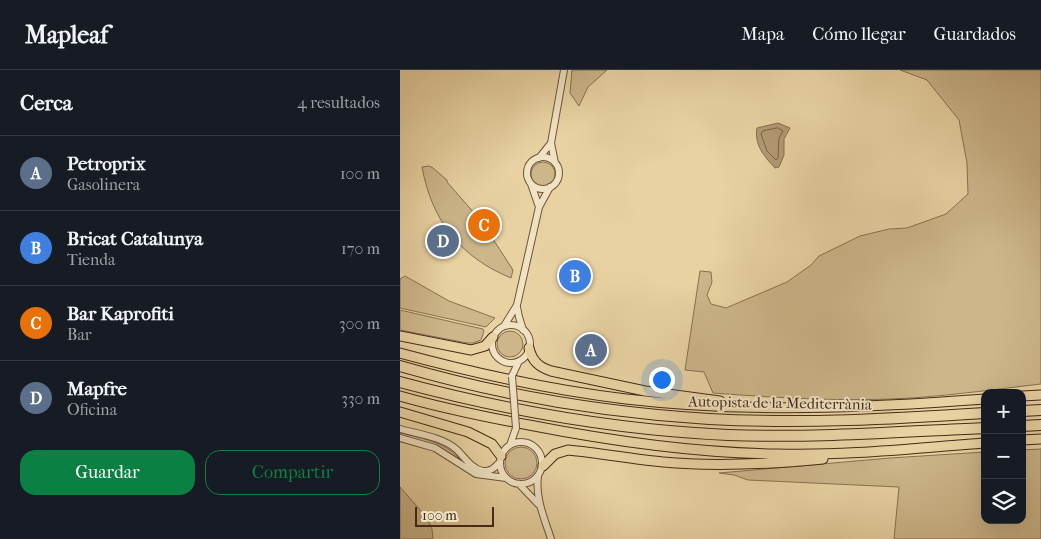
<!DOCTYPE html>
<html lang="es">
<head>
<meta charset="utf-8">
<style>
	:root { --surface:#171b24; --page:#242831; --text:#f1f3f6; --muted:#9ea1a6; --line:#363941; --accent:#0b8043 }
	body { margin:0; font-family:"IM FELL French Canon",serif; background:var(--page); color:var(--text) }
	.controls { position:absolute; right:15px; bottom:15px; display:grid; overflow:hidden; border-radius:10px; box-shadow:0 5px 20px #0002 }
	.controls button { width:45px; height:45px; display:grid; place-items:center; padding:0; border:0; border-bottom:1px solid var(--line); background:var(--surface); color:var(--text); font:25px sans-serif }
	.scale { position:absolute; left:15px; bottom:12px; width:79px; box-sizing:border-box; padding-left:5px; border:2px solid #452b17; border-top:0; font-size:14px; line-height:18px; white-space:nowrap; color:#452b17; -webkit-text-stroke:4px #f0e2c3; paint-order:stroke }
	.you { position:absolute; left:261px; top:309px; width:18px; height:18px; margin:-12px; border:4px solid #fff; border-radius:50%; background:#1a73e8; box-shadow:0 0 0 8px #1a73e833 }
	.badge { display:grid; place-items:center; width:32px; height:32px; border-radius:50%; background:var(--accent); color:#fff; font-size:16px; font-weight:700 }
	.pin { position:absolute; translate:-50% -50%; border:2px solid #fff; box-shadow:0 1px 5px #0006 }
	.list { margin:0; padding:0; list-style:none }
	h2 { display:flex; justify-content:space-between; align-items:center; height:65px; margin:0; padding:0 20px; font-size:21px }
	h2 small { font-size:16px; font-weight:400; color:var(--muted) }
	.list li { display:grid; grid-template-columns:32px 1fr auto; gap:15px; align-items:center; box-sizing:border-box; height:75px; padding:0 20px; border-top:1px solid var(--line) }
	.list b { display:block; font-size:19px; white-space:nowrap }
	.list p { margin:0; font-size:16px; white-space:nowrap; color:var(--muted) }
	.list em { font-size:16px; font-style:normal; color:var(--muted) }
	.actions { display:flex; gap:10px; padding:15px 20px }
	.actions a { flex:1; padding:11px 0; border:1px solid var(--accent); border-radius:15px; text-align:center; font-size:18px; color:var(--accent) }
	.actions .main { background:var(--accent); color:#fff }
	.icon { flex:none; width:28px; height:28px; fill:none; stroke:currentColor; stroke-width:2; stroke-linecap:round; stroke-linejoin:round }
	.map { position:relative; flex:none; width:641px; height:469px; overflow:hidden }
	header { display:flex; align-items:center; gap:30px; box-sizing:border-box; height:70px; padding:0 25px; background:var(--surface); border-bottom:1px solid var(--line) }
	header strong { font-size:24px }
	nav { display:flex; gap:28px; margin-inline-start:auto; font-size:18px }
	main { display:flex }
	aside { flex:1; background:var(--surface) }
	.map>svg:first-child { display:block }
	.green { fill:#ccb68a; stroke:#887050 }
	.water { fill:#b19973; stroke:#866d4e }
	.lines { fill:none; stroke-linecap:round; stroke-linejoin:round }
	.shore { stroke:#7b6245; stroke-width:1 }
	.tertiary-casing { stroke:#6e553a; stroke-width:8 }
	.trunk-casing { stroke:#452b17; stroke-width:11 }
	.motorway-casing { stroke:#452b17; stroke-width:12 }
	.tertiary { stroke:#f0e2c3; stroke-width:6 }
	.trunk { stroke:#e8d2a2; stroke-width:9 }
	.motorway { stroke:#e8d2a2; stroke-width:10 }
	.tertiary-bridge-casing { stroke:#6e553a; stroke-width:8; stroke-linecap:butt }
	.tertiary-bridge { stroke:#f0e2c3; stroke-width:6 }
	.labels { text-anchor:middle; dominant-baseline:central; stroke-width:4; stroke-linejoin:round; paint-order:stroke }
	.street-label { font-size:15px; fill:#452b17; stroke:#f0e2c3 }
</style>
</head>
<body>
<header>
<strong>Mapleaf</strong>
<nav><a>Mapa</a><a>Cómo llegar</a><a>Guardados</a></nav>
</header>
<main>
<aside>
<h2>Cerca<small>4 resultados</small></h2>
<ul class="list">
<li><span class="badge" style="background:#5c6f8a">A</span><div><b>Petroprix</b><p>Gasolinera</p></div><em>100 m</em></li>
<li><span class="badge" style="background:#3f7fe0">B</span><div><b>Bricat Catalunya</b><p>Tienda</p></div><em>170 m</em></li>
<li><span class="badge" style="background:#e8710a">C</span><div><b>Bar Kaprofiti</b><p>Bar</p></div><em>300 m</em></li>
<li><span class="badge" style="background:#5c6f8a">D</span><div><b>Mapfre</b><p>Oficina</p></div><em>330 m</em></li>
</ul>
<div class="actions"><a class="main">Guardar</a><a>Compartir</a></div>
</aside>
<div class="map">
<svg width="641" height="469" viewBox="0 0 641 469">
	<rect width="100%" height="100%" fill="#e8d2a2"/>
	<filter id="stains"><feTurbulence type="fractalNoise" baseFrequency=".004" numOctaves="4"/><feColorMatrix values="0 0 0 0 .2 0 0 0 0 .09 0 0 0 0 .02 0 0 0 .5 -.17"/></filter>
	<radialGradient id="worn" r=".72"><stop offset=".6" stop-color="#630" stop-opacity="0"/><stop offset="1" stop-color="#630" stop-opacity=".3"/></radialGradient>
	<path class="green" d="M172,0H207L188,17L179,36L170,23Z
		M500,0H641V314C598,319 555,325 512,328C446,332 379,328 313,323L304,302L285,300L300,201L311,202L312,212L307,225L311,234L326,238L387,212L411,195L419,186L460,166L489,159L507,158L546,144L568,124L567,93L559,50L527,10Z
		M131 104a12 12 0 1 1 24 0a12 12 0 1 1-24 0Z
		M29,96L33,98L47,110V112L82,152L113,200L111,208C60,187 32,151 22,97Z
		M5,206L49,231L95,248L86,257L0,238V209Z
		M0,240L83,259L84,261L81,270L73,273H67L0,260Z
		M97 274a13 13 0 1 1 26 0a13 13 0 1 1-26 0Z
		M0,362C23,369 43,371 60,389L35,375L0,365Z
		M105 393a16 16 0 1 1 32 0a16 16 0 1 1-32 0Z
		M641,379V469H494L499,417L348,410L334,405L319,403L490,388L585,382V450H622V380Z
		M0,417L28,449L32,459L33,469H0Z"/>
	<path class="water" d="M378,53L390,58L384,69V85L379,97L375,98C364,86 354,75 357,58Z"/>
	<g class="lines">
		<path class="shore" d="M378,58L383,61L379,68L378,88L376,90L367,81L361,64L363,61Z"/>
		<defs>
			<path id="tertiary" d="M127 103a16 16 0 1 1 32 0a16 16 0 1 1-32 0Z
				M139,88L151,73
				M155,93L151,73L164,0
				M131,114L139,137
				M117,237L119,247L123,260
				M92 274a19 19 0 1 1 38 0a19 19 0 1 1-38 0Z
				M104,256L117,235L139,137L150,117
				M112,306L119,291
				M0,359C18,364 42,367 56,379C64,386 71,399 83,401C91,402 95,397 100,392
				M0,368L35,378L76,404L106,408
				M100 393a21 21 0 1 1 42 0a21 21 0 1 1-42 0Z
				M110,375L116,358
				M138,407C135,428 145,450 151,469
				M119,414L139,435"/>
			<path id="trunk" d="M0,266L71,280L85,276L93,267
				M129,278C132,291 139,297 151,301L245,321L320,331
				M0,283C74,303 149,320 226,329C345,343 465,338 585,329
				M0,326C42,338 86,347 129,355C211,371 293,383 377,384C446,386 516,378 585,373
				M622,326L641,325
				M0,342L68,362L92,374L101,386
				M622,370L641,369
				M143,396L155,384L168,380C200,383 231,389 263,392C316,397 370,394 423,389"/>
			<path id="motorway" d="M0,296C100,325 205,343 309,349C401,354 493,349 585,343
				M0,312C108,341 216,360 328,365C414,368 499,362 585,358
				M622,341L641,340
				M622,356L641,355"/>
		</defs>
		<use href="#tertiary" class="tertiary-casing"/>
		<use href="#trunk" class="trunk-casing"/>
		<use href="#motorway" class="motorway-casing"/>
		<use href="#tertiary" class="tertiary"/>
		<use href="#trunk" class="trunk"/>
		<use href="#motorway" class="motorway"/>
		<defs>
			<path id="tertiary-bridge" d="M112,306L116,358"/>
		</defs>
		<use href="#tertiary-bridge" class="tertiary-bridge-casing"/>
		<use href="#tertiary-bridge" class="tertiary-bridge"/>
	</g>
	<g class="labels">
		<g class="street-label">
			<text transform="translate(380 333) rotate(1)">Autopista de la Mediterrània</text>
		</g>
	</g>
	<rect width="100%" height="100%" filter="url(#stains)"/>
	<rect width="100%" height="100%" fill="url(#worn)"/>
</svg>
<div class="controls">
<button>+</button>
<button>−</button>
<button><svg class="icon" aria-label="layers" viewBox="0 0 24 24"><path d="M12 4l9 5-9 5-9-5zM3 14l9 5 9-5"/></svg></button>
</div>
<div class="scale">100 m</div>
<div class="you"></div>
<div class="pin badge" style="left:191px;top:280px;background:#5c6f8a">A</div>
<div class="pin badge" style="left:175px;top:206px;background:#3f7fe0">B</div>
<div class="pin badge" style="left:84px;top:155px;background:#e8710a">C</div>
<div class="pin badge" style="left:43px;top:171px;background:#5c6f8a">D</div>
</div>
</main>
</body>
</html>
